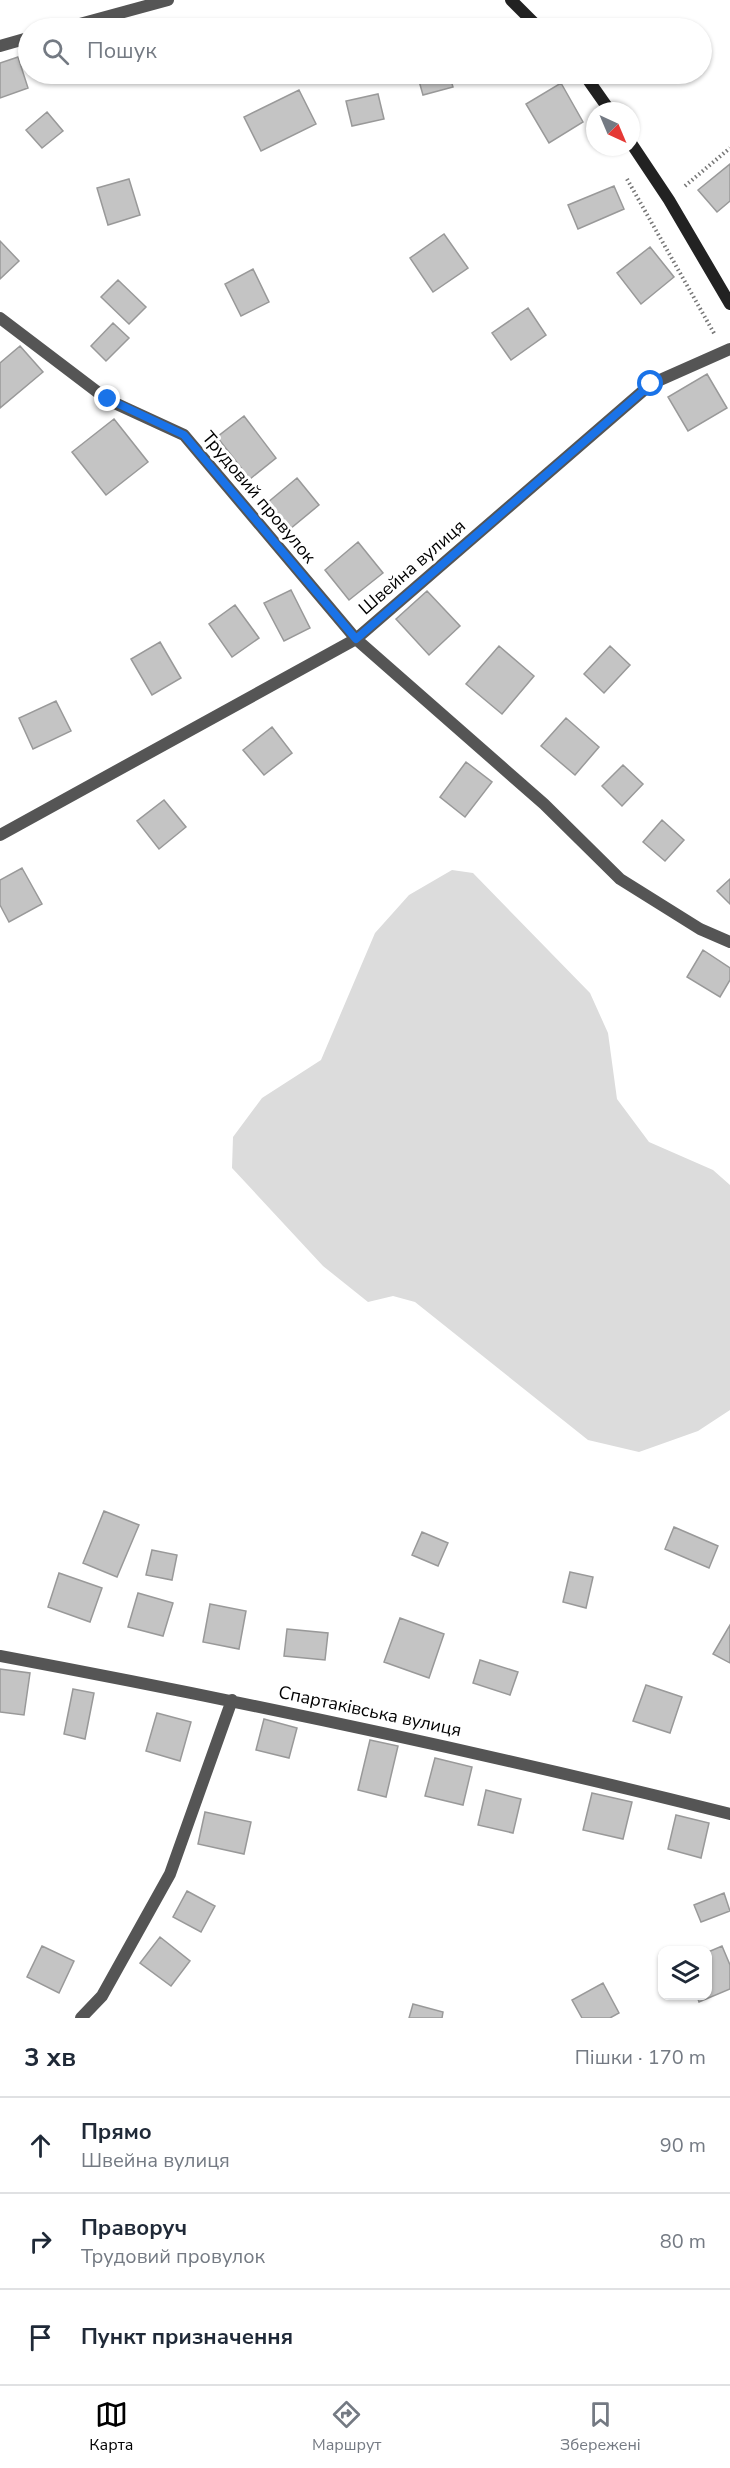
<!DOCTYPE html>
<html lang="uk">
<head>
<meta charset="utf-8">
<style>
	:root { --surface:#fff; --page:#f6f6f7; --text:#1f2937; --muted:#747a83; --line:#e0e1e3; --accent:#000 }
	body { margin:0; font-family:"Nunito Sans",sans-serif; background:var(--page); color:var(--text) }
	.controls { position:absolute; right:18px; bottom:18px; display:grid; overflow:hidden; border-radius:12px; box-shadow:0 2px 4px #0004 }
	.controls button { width:54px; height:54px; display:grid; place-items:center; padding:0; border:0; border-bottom:2px solid var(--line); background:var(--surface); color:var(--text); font:30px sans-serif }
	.compass { position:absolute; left:586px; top:102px; width:54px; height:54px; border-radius:50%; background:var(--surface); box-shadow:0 2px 4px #0004; rotate:136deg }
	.stop { position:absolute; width:18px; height:18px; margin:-14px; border:4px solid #1a73e8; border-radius:50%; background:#fff }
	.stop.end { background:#1a73e8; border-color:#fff; box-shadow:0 2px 6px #0008 }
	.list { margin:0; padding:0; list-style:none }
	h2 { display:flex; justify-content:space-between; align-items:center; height:78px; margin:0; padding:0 24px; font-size:26px }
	h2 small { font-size:20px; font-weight:400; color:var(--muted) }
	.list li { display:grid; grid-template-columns:39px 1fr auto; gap:18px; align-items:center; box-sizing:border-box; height:96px; padding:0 24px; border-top:2px solid var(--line) }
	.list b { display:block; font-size:22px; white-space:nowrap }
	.list p { margin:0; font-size:20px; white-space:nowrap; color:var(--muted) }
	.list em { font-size:20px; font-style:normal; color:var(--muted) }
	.icon { flex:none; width:33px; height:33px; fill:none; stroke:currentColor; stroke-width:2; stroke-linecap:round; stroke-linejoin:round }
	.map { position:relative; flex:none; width:730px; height:2018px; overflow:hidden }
	.search { position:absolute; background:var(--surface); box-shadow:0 2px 4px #0004; left:18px; right:18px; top:18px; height:66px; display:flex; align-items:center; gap:15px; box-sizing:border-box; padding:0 21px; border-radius:33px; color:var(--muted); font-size:22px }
	.sheet { height:366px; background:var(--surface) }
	nav { display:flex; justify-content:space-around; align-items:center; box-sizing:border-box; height:84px; border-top:2px solid var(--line); background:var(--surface); font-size:16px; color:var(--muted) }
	nav a { display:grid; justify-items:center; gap:3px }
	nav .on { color:var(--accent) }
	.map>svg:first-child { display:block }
	.green { fill:#dcdcdc }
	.building { fill:#c4c4c4; stroke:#999; stroke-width:1.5 }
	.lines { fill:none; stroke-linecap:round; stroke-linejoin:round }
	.path { stroke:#777; stroke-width:4; stroke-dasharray:1.5 3; stroke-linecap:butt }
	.street { stroke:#555; stroke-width:12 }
	.secondary { stroke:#222; stroke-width:12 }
	.route { stroke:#1a73e8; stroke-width:8 }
	.labels { text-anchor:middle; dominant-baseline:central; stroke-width:6; stroke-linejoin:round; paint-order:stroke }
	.street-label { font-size:18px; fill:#000; stroke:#fff }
</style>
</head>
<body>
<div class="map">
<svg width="730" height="2018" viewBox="0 0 730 2018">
	<rect width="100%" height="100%" fill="#fff"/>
	<path class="green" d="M452,870L473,873L590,993L608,1033L617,1099L649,1142L713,1170L730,1185V1410L698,1431L639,1452L588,1440L415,1302L393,1296L368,1302L323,1266L232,1168L233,1137L262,1098L321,1060L375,933L409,895Z"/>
	<path class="building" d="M194,20L196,28H164Z
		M18,57L28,88L0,98V63Z
		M417,74H449L453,87L423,95Z
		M561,83L583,122L549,143L526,104Z
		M299,90L316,124L261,151L244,117Z
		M378,94L384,119L352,126L346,101Z
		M47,112L63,131L42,148L26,130Z
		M730,164V201L717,212L698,190Z
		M129,179L140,215L108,225L97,188Z
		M614,186L624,209L578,229L568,205Z
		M444,234L468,268L433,292L410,258Z
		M0,241L19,261L0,279Z
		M650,247L674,277L641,304L617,273Z
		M253,269L269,302L241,316L225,284Z
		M118,280L146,307L129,324L101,297Z
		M528,308L546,335L511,360L492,333Z
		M113,323L129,338L106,361L91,346Z
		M20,346L43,372L0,408V363Z
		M707,374L727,408L688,431L668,397Z
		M244,416L276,458L250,479L217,437Z
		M114,419L148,462L106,495L72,452Z
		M297,478L319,505L290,529L267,503Z
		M358,542L383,573L349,600L325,570Z
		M291,590L310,628L284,641L264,603Z
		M427,591L460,626L429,655L396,619Z
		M235,605L259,638L232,657L209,624Z
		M160,642L181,678L152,695L131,659Z
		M499,646L534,676L502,714L466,684Z
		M610,646L630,665L604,693L584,674Z
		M56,701L71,731L33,749L19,718Z
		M566,718L599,747L575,775L541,746Z
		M272,727L292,753L264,775L243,750Z
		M466,762L492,782L465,817L440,797Z
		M623,765L643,784L622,806L602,786Z
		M164,800L186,827L159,849L137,821Z
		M662,820L684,840L665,861L643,842Z
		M22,868L42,904L9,922L0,905V880Z
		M730,879V904L717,891Z
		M703,950L730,968V980L720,997L687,977Z
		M104,1511L139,1525L117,1577L83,1563Z
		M674,1527L718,1546L709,1568L665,1549Z
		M422,1532L448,1543L438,1566L412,1555Z
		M152,1550L177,1555L172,1580L146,1575Z
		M570,1572L593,1577L586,1608L563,1602Z
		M59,1573L102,1588L90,1622L48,1607Z
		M138,1593L173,1603L163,1636L128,1627Z
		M210,1604L246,1611L239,1649L203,1642Z
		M400,1618L444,1634L429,1678L384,1662Z
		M730,1625V1663L713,1654Z
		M287,1629L328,1633L325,1660L284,1656Z
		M480,1660L518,1672L510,1695L473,1683Z
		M0,1669L30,1673L24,1715L0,1712Z
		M646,1685L682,1697L670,1733L633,1721Z
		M73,1689L94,1693L85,1739L64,1734Z
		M157,1713L191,1722L180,1761L146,1751Z
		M264,1719L297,1728L289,1758L256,1750Z
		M370,1740L398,1746L386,1797L358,1790Z
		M435,1758L472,1767L463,1805L425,1796Z
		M486,1790L521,1799L513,1833L478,1825Z
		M592,1793L632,1802L623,1839L583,1830Z
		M205,1812L251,1822L244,1854L198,1844Z
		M676,1815L709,1823L701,1858L668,1849Z
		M187,1891L215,1906L201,1932L173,1917Z
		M724,1893L730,1911L701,1922L694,1905Z
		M160,1937L190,1961L171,1986L140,1963Z
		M42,1946L74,1961L59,1993L27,1977Z
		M722,1946L730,1965V1989L699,2002L697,1996H708V1952Z
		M603,1983L619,2013L610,2018H582L572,2000Z
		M413,2004L443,2012L442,2018H409Z"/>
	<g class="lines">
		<path class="path" d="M627,179L715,335
			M685,186L730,148"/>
		<path class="street" d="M65,28L168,0
			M0,46L28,38
			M0,318L108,400L184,435L356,639L544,804L620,879L700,929L730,942
			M0,835L356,639L651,384L730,349
			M0,1656C245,1702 488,1753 730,1814
			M81,2018L102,1996L170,1874L232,1700"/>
		<path class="secondary" d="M511,0L539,28
			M584,74L610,111
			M631,143L669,200L730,304"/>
	</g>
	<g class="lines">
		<path class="route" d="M108,399L184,435L356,639L651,384"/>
	</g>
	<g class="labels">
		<g class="street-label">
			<text transform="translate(259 497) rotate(50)">Трудовий провулок</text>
			<text transform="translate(412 567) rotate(-41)">Швейна вулиця</text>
			<text transform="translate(370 1711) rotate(12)">Спартаківська вулиця</text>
		</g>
	</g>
</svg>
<div class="controls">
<button><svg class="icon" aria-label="layers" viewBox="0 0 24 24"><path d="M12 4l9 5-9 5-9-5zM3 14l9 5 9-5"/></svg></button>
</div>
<svg class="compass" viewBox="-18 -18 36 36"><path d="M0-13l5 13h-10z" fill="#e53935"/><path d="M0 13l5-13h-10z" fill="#747a83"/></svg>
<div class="stop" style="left:651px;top:384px"></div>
<div class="stop end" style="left:108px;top:399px"></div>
<div class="search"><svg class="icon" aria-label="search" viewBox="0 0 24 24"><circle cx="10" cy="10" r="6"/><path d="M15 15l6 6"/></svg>Пошук</div>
</div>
<section class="sheet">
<h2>3 хв<small>Пішки · 170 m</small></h2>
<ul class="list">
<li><svg class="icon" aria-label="ahead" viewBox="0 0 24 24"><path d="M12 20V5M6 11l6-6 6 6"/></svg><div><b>Прямо</b><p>Швейна вулиця</p></div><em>90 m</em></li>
<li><svg class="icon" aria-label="right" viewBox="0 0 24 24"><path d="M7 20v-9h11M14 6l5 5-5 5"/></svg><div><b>Праворуч</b><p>Трудовий провулок</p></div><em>80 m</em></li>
<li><svg class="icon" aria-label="arrive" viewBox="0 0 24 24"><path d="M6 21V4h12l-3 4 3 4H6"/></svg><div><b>Пункт призначення</b></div></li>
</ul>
</section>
<nav>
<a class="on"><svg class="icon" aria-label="map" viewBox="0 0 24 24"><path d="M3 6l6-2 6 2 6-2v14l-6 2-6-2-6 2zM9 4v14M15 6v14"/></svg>Карта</a>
<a><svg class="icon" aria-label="directions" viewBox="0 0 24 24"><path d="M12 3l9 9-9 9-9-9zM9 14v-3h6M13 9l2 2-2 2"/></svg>Маршрут</a>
<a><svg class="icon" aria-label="saved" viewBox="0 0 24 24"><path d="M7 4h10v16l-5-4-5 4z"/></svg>Збережені</a>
</nav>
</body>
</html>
